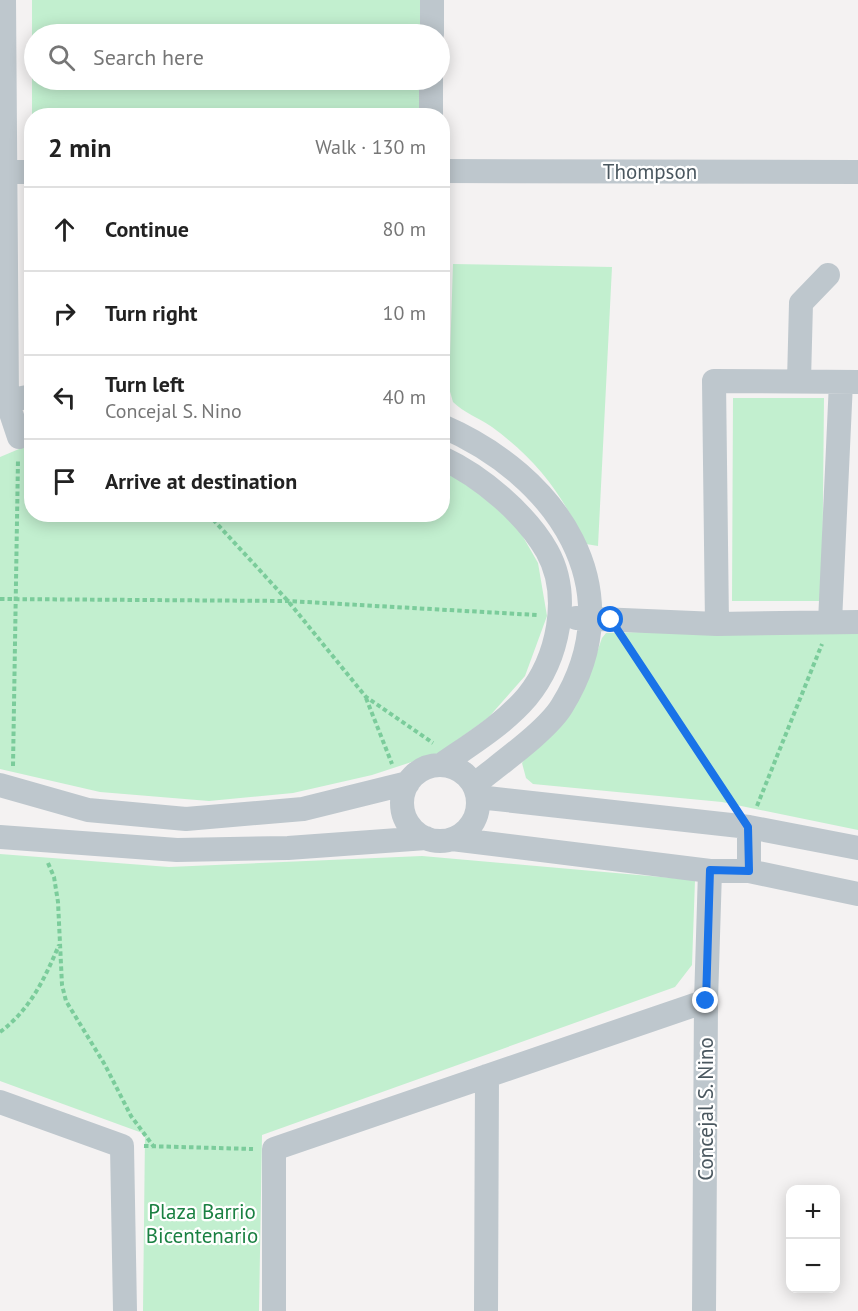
<!DOCTYPE html>
<html lang="en">
<head>
<meta charset="utf-8">
<style>
	:root { --surface:#fff; --page:#f6f6f6; --text:#222; --muted:#767676; --line:#e0e0e0 }
	body { margin:0; font-family:"PT Sans",sans-serif; background:var(--page); color:var(--text) }
	.controls { position:absolute; right:18px; bottom:18px; display:grid; overflow:hidden; border-radius:12px; box-shadow:0 3px 15px #0003 }
	.controls button { width:54px; height:54px; display:grid; place-items:center; padding:0; border:0; border-bottom:2px solid var(--line); background:var(--surface); color:var(--text); font:30px sans-serif }
	.stop { position:absolute; width:18px; height:18px; margin:-14px; border:4px solid #1a73e8; border-radius:50%; background:#fff }
	.stop.end { background:#1a73e8; border-color:#fff; box-shadow:0 2px 6px #0008 }
	.list { margin:0; padding:0; list-style:none }
	h2 { display:flex; justify-content:space-between; align-items:center; height:78px; margin:0; padding:0 24px; font-size:26px }
	h2 small { font-size:20px; font-weight:400; color:var(--muted) }
	.list li { display:grid; grid-template-columns:39px 1fr auto; gap:18px; align-items:center; box-sizing:border-box; height:84px; padding:0 24px; border-top:2px solid var(--line) }
	.list b { display:block; font-size:22px; white-space:nowrap }
	.list p { margin:0; font-size:20px; white-space:nowrap; color:var(--muted) }
	.list em { font-size:20px; font-style:normal; color:var(--muted) }
	.icon { flex:none; width:33px; height:33px; fill:none; stroke:currentColor; stroke-width:2; stroke-linecap:round; stroke-linejoin:round }
	.map { position:relative; flex:none; width:858px; height:1311px; overflow:hidden }
	.search { position:absolute; background:var(--surface); box-shadow:0 3px 15px #0003; left:24px; top:24px; width:426px; height:66px; display:flex; align-items:center; gap:15px; box-sizing:border-box; padding:0 21px; border-radius:33px; color:var(--muted); font-size:22px }
	.panel { position:absolute; background:var(--surface); box-shadow:0 3px 15px #0003; left:24px; top:108px; width:426px; height:414px; border-radius:24px }
	.map>svg:first-child { display:block }
	.green { fill:#c2efcf }
	.lines { fill:none; stroke-linecap:round; stroke-linejoin:round }
	.path { stroke:#7bcc9b; stroke-width:4; stroke-dasharray:4.5 3; stroke-linecap:butt }
	.minor { stroke:#bec7cd; stroke-width:24 }
	.route { stroke:#1a73e8; stroke-width:8 }
	.labels { text-anchor:middle; dominant-baseline:central; stroke-width:4.5; stroke-linejoin:round; paint-order:stroke }
	.street-label { font-size:21px; fill:#4a575f; stroke:#fff }
	.park-label { font-size:21px; fill:#1a8042; stroke:#fff }
</style>
</head>
<body>
<div class="map">
<svg width="858" height="1311" viewBox="0 0 858 1311">
	<rect width="100%" height="100%" fill="#f4f2f2"/>
	<path class="green" d="M32,0H424V34H34V80H424V115L32,116Z
		M453,264L612,267L598,546L586,544C561,493 538,461 492,427C479,418 464,413 453,402L449,388Z
		M31,272H32L31,373L27,366V273Z
		M733,398H824L822,601H732Z
		M31,444L32,514H442L443,470L476,490L518,528L538,563L547,616L525,676L488,718L439,753L372,775L293,793L209,801L100,792L0,769V457Z
		M720,630L858,631V830L722,802L533,784L526,778L522,763L590,672L602,638L606,633Z
		M0,854L169,867L422,856L695,880L692,965L675,987L262,1135L259,1311H143L145,1134L0,1081Z"/>
	<g class="lines">
		<path class="path" d="M208,514L288,601L366,697L433,743
			M0,599L288,601L537,615
			M626,642L731,801
			M366,698L392,764
			M13,766L18,459
			M757,806L822,644
			M48,863L54,877L58,902L62,985L66,1001L105,1065L131,1116L154,1147
			M0,1032C30,1010 45,978 59,945
			M144,1146L253,1149"/>
		<path class="minor" d="M4,0L7,401L19,437
			M432,34V0
			M431,116V80
			M442,171L858,172
			M0,172H32
			M799,381L801,303L828,275
			M0,406L7,401L32,396
			M442,426C556,475 635,588 562,706C547,731 498,765 474,785
			M576,618L717,624L858,622
			M830,622L841,382
			M717,624L714,381L858,382
			M441,765C471,744 503,725 527,697C558,659 572,596 547,551C526,514 481,476 442,458
			M402 803a38 38 0 1 1 76 0a38 38 0 1 1-76 0Z
			M0,785L88,810L186,819L303,809L408,783
			M478,797L749,827L858,848
			M749,827V871
			M0,837L177,850L288,848L426,838
			M452,839L710,871H749L858,894
			M0,1102L122,1146L125,1311
			M274,1311V1149L706,1001
			M486,1311L487,1076
			M704,1311L706,1001L710,871"/>
	</g>
	<g class="lines">
		<path class="route" d="M611,620L748,827L749,871L710,870L706,1001"/>
	</g>
	<g class="labels">
		<g class="street-label">
			<text x="650" y="171">Thompson</text>
			<text transform="translate(705 1109) rotate(-90)">Concejal S. Nino</text>
		</g>
		<g class="park-label">
			<text x="202" y="1211">Plaza Barrio<tspan x="202" dy="24">Bicentenario</tspan></text>
		</g>
	</g>
</svg>
<div class="controls">
<button>+</button>
<button>−</button>
</div>
<div class="stop" style="left:611px;top:620px"></div>
<div class="stop end" style="left:706px;top:1001px"></div>
<div class="search"><svg class="icon" aria-label="search" viewBox="0 0 24 24"><circle cx="10" cy="10" r="6"/><path d="M15 15l6 6"/></svg>Search here</div>
<section class="panel">
<h2>2 min<small>Walk · 130 m</small></h2>
<ul class="list">
<li><svg class="icon" aria-label="ahead" viewBox="0 0 24 24"><path d="M12 20V5M6 11l6-6 6 6"/></svg><div><b>Continue</b></div><em>80 m</em></li>
<li><svg class="icon" aria-label="right" viewBox="0 0 24 24"><path d="M7 20v-9h11M14 6l5 5-5 5"/></svg><div><b>Turn right</b></div><em>10 m</em></li>
<li><svg class="icon" aria-label="left" viewBox="0 0 24 24"><path d="M17 20v-9H6M10 6l-5 5 5 5"/></svg><div><b>Turn left</b><p>Concejal S. Nino</p></div><em>40 m</em></li>
<li><svg class="icon" aria-label="arrive" viewBox="0 0 24 24"><path d="M6 21V4h12l-3 4 3 4H6"/></svg><div><b>Arrive at destination</b></div></li>
</ul>
</section>
</div>
</body>
</html>
